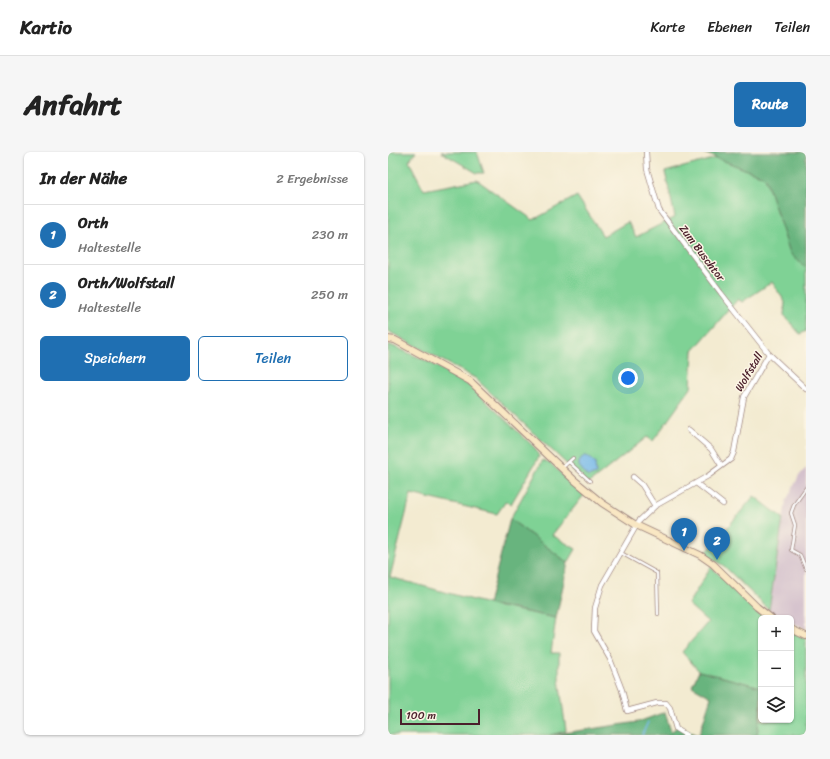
<!DOCTYPE html>
<html lang="de">
<head>
<meta charset="utf-8">
<style>
	:root { --surface:#fff; --page:#f6f6f6; --text:#222; --muted:#767676; --line:#e0e0e0; --accent:#1f6fb2 }
	body { margin:0; font-family:Sriracha,sans-serif; background:var(--page); color:var(--text) }
	.controls { position:absolute; right:12px; bottom:12px; display:grid; overflow:hidden; border-radius:6px; box-shadow:0 1px 3px #0004 }
	.controls button { width:36px; height:36px; display:grid; place-items:center; padding:0; border:0; border-bottom:1px solid var(--line); background:var(--surface); color:var(--text); font:20px sans-serif }
	.scale { position:absolute; left:12px; bottom:10px; width:80px; box-sizing:border-box; padding-left:4px; border:2px solid #4a1f2b; border-top:0; font-size:11px; line-height:14px; white-space:nowrap; color:#4a1f2b; -webkit-text-stroke:3px #fcf5e5; paint-order:stroke }
	.you { position:absolute; left:240px; top:226px; width:14px; height:14px; margin:-10px; border:3px solid #fff; border-radius:50%; background:#1a73e8; box-shadow:0 0 0 6px #1a73e833 }
	.badge { display:grid; place-items:center; width:26px; height:26px; border-radius:50%; background:var(--accent); color:#fff; font-size:13px; font-weight:700 }
	.pin { position:absolute; translate:-50% -33px; filter:drop-shadow(0 1px 2px #0008) }
	.pin::after { content:''; position:absolute; top:21px; width:14px; height:12px; background:inherit; clip-path:polygon(0 0,100% 0,50% 100%) }
	.list { margin:0; padding:0; list-style:none }
	h2 { display:flex; justify-content:space-between; align-items:center; height:52px; margin:0; padding:0 16px; font-size:17px }
	h2 small { font-size:13px; font-weight:400; color:var(--muted) }
	.list li { display:grid; grid-template-columns:26px 1fr auto; gap:12px; align-items:center; box-sizing:border-box; height:60px; padding:0 16px; border-top:1px solid var(--line) }
	.list b { display:block; font-size:15px; white-space:nowrap }
	.list p { margin:0; font-size:13px; white-space:nowrap; color:var(--muted) }
	.list em { font-size:13px; font-style:normal; color:var(--muted) }
	.actions { display:flex; gap:8px; padding:12px 16px }
	.actions a { flex:1; padding:9px 0; border:1px solid var(--accent); border-radius:6px; text-align:center; font-size:14px; color:var(--accent) }
	.actions .main { background:var(--accent); color:#fff }
	.icon { flex:none; width:22px; height:22px; fill:none; stroke:currentColor; stroke-width:2; stroke-linecap:round; stroke-linejoin:round }
	.map { position:relative; flex:none; width:418px; height:583px; overflow:hidden; border-radius:6px }
	header { display:flex; align-items:center; gap:24px; box-sizing:border-box; height:56px; padding:0 20px; background:var(--surface); border-bottom:1px solid var(--line) }
	header strong { font-size:19px }
	nav { display:flex; gap:22px; margin-inline-start:auto; font-size:14px }
	.intro { display:flex; align-items:center; justify-content:space-between; box-sizing:border-box; height:96px; padding:0 24px }
	h1 { margin:0; font-size:28px }
	.button { padding:10px 18px; border-radius:6px; background:var(--accent); color:#fff; font-size:14px; font-weight:700 }
	main { display:flex; gap:24px; padding:0 24px }
	aside { flex:1; background:var(--surface); border-radius:6px; box-shadow:0 1px 3px #0004 }
	.map>svg:first-child { display:block }
	.industrial { fill:#d1bdcb }
	.green { fill:#7fd295; stroke:#647860 }
	.forest { fill:#67b47e; stroke:#586a54 }
	.water { fill:#72b7e9; stroke:#5e6b8a }
	.lines { fill:none; stroke-linecap:round; stroke-linejoin:round }
	.stream { stroke:#72b7e9; stroke-width:1.5 }
	.lane-casing { stroke:#9e857e; stroke-width:4 }
	.street-casing { stroke:#9e857e; stroke-width:6 }
	.secondary-casing { stroke:#9e857e; stroke-width:8 }
	.lane { stroke:#fff; stroke-width:2.5 }
	.street { stroke:#fff; stroke-width:4.5 }
	.secondary { stroke:#f9e7c3; stroke-width:6 }
	.labels { text-anchor:middle; dominant-baseline:central; stroke-width:3; stroke-linejoin:round; paint-order:stroke }
	.street-label { font-size:11px; fill:#4a1f2b; stroke:#fcf5e5 }
</style>
</head>
<body>
<header>
<strong>Kartio</strong>
<nav><a>Karte</a><a>Ebenen</a><a>Teilen</a></nav>
</header>
<div class="intro"><h1>Anfahrt</h1><a class="button">Route</a></div>
<main>
<aside>
<h2>In der Nähe<small>2 Ergebnisse</small></h2>
<ul class="list">
<li><span class="badge">1</span><div><b>Orth</b><p>Haltestelle</p></div><em>230 m</em></li>
<li><span class="badge">2</span><div><b>Orth/Wolfstall</b><p>Haltestelle</p></div><em>250 m</em></li>
</ul>
<div class="actions"><a class="main">Speichern</a><a>Teilen</a></div>
</aside>
<div class="map">
<svg width="418" height="583" viewBox="0 0 418 583">
	<rect width="100%" height="100%" fill="#fcf5e5"/>
	<filter id="ink" filterUnits="userSpaceOnUse"><feTurbulence type="fractalNoise" baseFrequency=".025" numOctaves="2"/><feDisplacementMap in="SourceGraphic" scale="8" xChannelSelector="R" yChannelSelector="G"/><feConvolveMatrix kernelMatrix="1 2 1 2 8 2 1 2 1" color-interpolation-filters="sRGB"/></filter>
	<filter id="wash" filterUnits="userSpaceOnUse"><feTurbulence type="fractalNoise" baseFrequency=".012" numOctaves="4" result="noise"/><feDisplacementMap in="SourceGraphic" scale="16" xChannelSelector="R" yChannelSelector="G"/><feGaussianBlur stdDeviation="0.9" result="paint"/><feColorMatrix in="noise" values="0 0 0 0 0 0 0 0 0 0 0 0 0 0 0 0 0 1.4 0 .05"/><feComposite in="paint" operator="in"/></filter>
	<g filter="url(#wash)">
		<rect width="100%" height="100%" fill="#f3ebd1"/>
		<path class="industrial" d="M418,316V477L403,470V466H396L381,458L398,349L411,324Z"/>
		<path class="green" d="M0,0H28L21,9L36,38L89,28L145,68L189,44L215,84L240,70L248,85L287,65L277,20L329,6L377,25L402,101L418,116V179L412,182L396,163L397,150L384,130L354,150L350,147L305,199L303,236L265,289L259,285L200,332L87,226L0,179Z
			M53,0H89L96,21H89Z
			M0,192L41,210L82,234L147,296L151,305L123,352L118,349L109,362L23,342L2,425L107,454L168,466L163,501H171V527L178,579L162,583H0Z
			M155,308L163,312L196,343L164,383L188,397L180,411L122,367Z
			M366,344L395,366L381,458L336,414L317,402Z
			M323,415L378,466H373V535L311,519L294,500L320,470L300,452Z
			M403,479L418,487V583H369L373,553V568H403Z"/>
		<path class="forest" d="M313,0H418V116L402,101L377,25Z
			M122,367L180,411L168,466L100,452Z
			M311,519L373,535V553L369,583H311L323,545L304,534Z
			M277,560L283,580L290,574L310,583H162L250,570Z"/>
		<path class="water" d="M197,303L207,311L208,322L200,325L191,314V310Z"/>
		<g class="lines">
			<path class="stream" d="M254,583L260,570"/>
		</g>
	</g>
	<g filter="url(#ink)">
		<g class="lines">
			<defs>
				<path id="lane" d="M181,310L202,329
					M174,316L185,306
					M418,336L406,353L403,361L407,373L403,398L412,403L418,417
					M233,401L269,421L270,462"/>
				<path id="street" d="M258,0L259,17L271,58L333,141L381,202L418,237
					M301,278L323,297L333,313
					M245,325L254,333L267,354
					M308,331L335,352
					M298,583L288,577L282,556L278,551H269L239,559L234,538L222,507L206,479L207,456L214,433L251,369L267,354L320,324L343,307L346,300L356,245L381,202"/>
				<path id="secondary" d="M0,187L7,188L82,229L185,327L214,351L248,373L312,403L325,412L369,455L383,466
					M403,477L418,484"/>
			</defs>
			<use href="#lane" class="lane-casing"/>
			<use href="#street" class="street-casing"/>
			<use href="#secondary" class="secondary-casing"/>
			<use href="#lane" class="lane"/>
			<use href="#street" class="street"/>
			<use href="#secondary" class="secondary"/>
		</g>
	</g>
	<g class="labels">
		<g class="street-label">
			<text transform="translate(314 101) rotate(53)">Zum Buschtor</text>
			<text transform="translate(361 220) rotate(-59)">Wolfstall</text>
		</g>
	</g>
</svg>
<div class="controls">
<button>+</button>
<button>−</button>
<button><svg class="icon" aria-label="layers" viewBox="0 0 24 24"><path d="M12 4l9 5-9 5-9-5zM3 14l9 5 9-5"/></svg></button>
</div>
<div class="scale">100 m</div>
<div class="you"></div>
<div class="pin badge" style="left:296px;top:399px">1</div>
<div class="pin badge" style="left:329px;top:408px">2</div>
</div>
</main>
</body>
</html>
